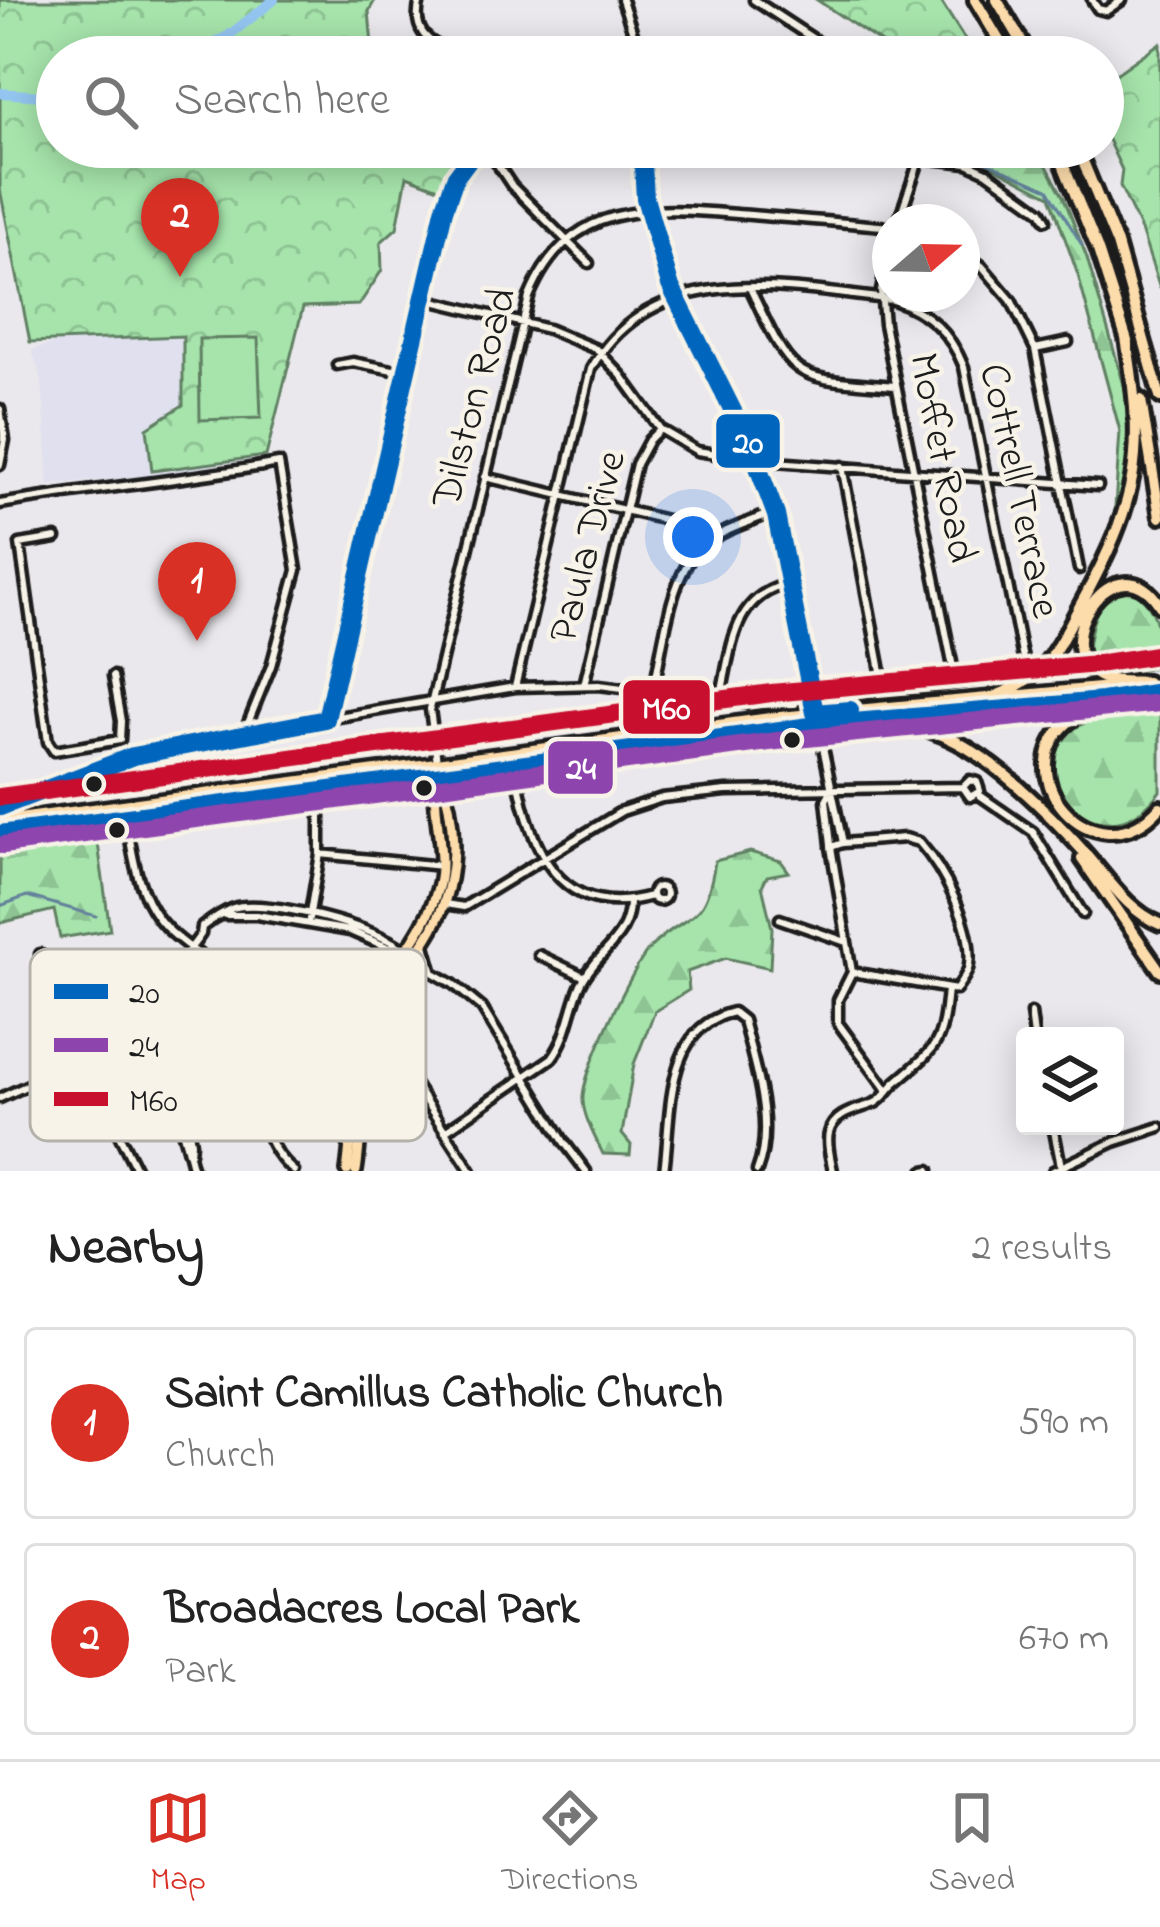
<!DOCTYPE html>
<html lang="en">
<head>
<meta charset="utf-8">
<style>
	:root { --surface:#fff; --page:#f6f6f6; --text:#222; --muted:#767676; --line:#e0e0e0; --accent:#d93025 }
	body { margin:0; font-family:"Indie Flower",sans-serif; background:var(--page); color:var(--text) }
	.controls { position:absolute; right:36px; bottom:36px; display:grid; overflow:hidden; border-radius:12px; box-shadow:0 6px 30px #0003 }
	.controls button { width:108px; height:108px; display:grid; place-items:center; padding:0; border:0; border-bottom:3px solid var(--line); background:var(--surface); color:var(--text); font:60px sans-serif }
	.compass { position:absolute; left:872px; top:204px; width:108px; height:108px; border-radius:50%; background:var(--surface); box-shadow:0 6px 30px #0003; rotate:70deg }
	.you { position:absolute; left:693px; top:537px; width:42px; height:42px; margin:-30px; border:9px solid #fff; border-radius:50%; background:#1a73e8; box-shadow:0 0 0 18px #1a73e833 }
	.badge { display:grid; place-items:center; width:78px; height:78px; border-radius:50%; background:var(--accent); color:#fff; font-size:39px; font-weight:700 }
	.pin { position:absolute; translate:-50% -99px; filter:drop-shadow(0 3px 6px #0008) }
	.pin::after { content:''; position:absolute; top:63px; width:42px; height:36px; background:inherit; clip-path:polygon(0 0,100% 0,50% 100%) }
	.list { margin:0; padding:0; list-style:none }
	h2 { display:flex; justify-content:space-between; align-items:center; height:156px; margin:0; padding:0 48px; font-size:51px }
	h2 small { font-size:39px; font-weight:400; color:var(--muted) }
	.list li { display:grid; grid-template-columns:78px 1fr auto; gap:36px; align-items:center; box-sizing:border-box; height:192px; margin:0 24px 24px; padding:0 24px; border:3px solid var(--line); border-radius:12px }
	.list b { display:block; font-size:45px; white-space:nowrap }
	.list p { margin:0; font-size:39px; white-space:nowrap; color:var(--muted) }
	.list em { font-size:39px; font-style:normal; color:var(--muted) }
	.icon { flex:none; width:66px; height:66px; fill:none; stroke:currentColor; stroke-width:2; stroke-linecap:round; stroke-linejoin:round }
	.map { position:relative; flex:none; width:1160px; height:1171px; overflow:hidden }
	.search { position:absolute; background:var(--surface); box-shadow:0 6px 30px #0003; left:36px; right:36px; top:36px; height:132px; display:flex; align-items:center; gap:30px; box-sizing:border-box; padding:0 42px; border-radius:66px; color:var(--muted); font-size:45px }
	.sheet { height:588px; background:var(--surface) }
	nav { display:flex; justify-content:space-around; align-items:center; box-sizing:border-box; height:168px; border-top:3px solid var(--line); background:var(--surface); font-size:33px; color:var(--muted) }
	nav a { display:grid; justify-items:center; gap:6px }
	nav .on { color:var(--accent) }
	.map>svg:first-child { display:block }
	.built { fill:#e0e0ef }
	.forest { fill:url(#forest-firs); stroke:#618064; stroke-width:3 }
	.park { fill:url(#park-crowns); stroke:#618064; stroke-width:3 }
	.garden { fill:#a6e4ab; stroke:#618064; stroke-width:3 }
	.lines { fill:none; stroke-linecap:round; stroke-linejoin:round }
	.stream { stroke:#63819b; stroke-width:3 }
	.river { stroke:#93c5f0; stroke-width:10 }
	.minor-casing { stroke:#1c1c1c; stroke-width:15 }
	.major-casing { stroke:#1c1c1c; stroke-width:18 }
	.highway-casing { stroke:#1c1c1c; stroke-width:20 }
	.minor { stroke:#f7f3e8; stroke-width:6 }
	.major { stroke:#fddcac; stroke-width:9 }
	.highway { stroke:#fddcac; stroke-width:10 }
	.bus-1-casing { stroke:#f7f3e8; stroke-width:27 }
	.bus-2-casing { stroke:#f7f3e8; stroke-width:27 }
	.bus-3-casing { stroke:#f7f3e8; stroke-width:27 }
	.bus-1 { stroke:#0065bd; stroke-width:18 }
	.bus-2 { stroke:#8e44ad; stroke-width:18 }
	.bus-3 { stroke:#c8102e; stroke-width:18 }
	.bus-dot { fill:#1c1c1c; stroke:#f7f3e8; stroke-width:4.5 }
	.labels { text-anchor:middle; dominant-baseline:central; stroke-width:9; stroke-linejoin:round; paint-order:stroke }
	.street-label { font-size:42px; fill:#1c1c1c; stroke:#f7f3e8 }
	.key { fill:#f7f3e8; stroke:#b5b2ab; stroke-width:3 }
	.key-label { font-size:33px; fill:#1c1c1c }
	.line-badge { stroke:#f7f3e8; stroke-width:4.5 }
	.badge-label { font-size:33px; text-anchor:middle; font-weight:bold; fill:#fff }
</style>
</head>
<body>
<div class="map">
<svg width="1160" height="1171" viewBox="0 0 1160 1171">
	<defs>
		<pattern id="forest-firs" width="22" height="20" patternUnits="userSpaceOnUse" patternTransform="scale(3)"><rect width="22" height="20" fill="#a6e4ab"/><path d="M5 1l3.5 6h-7zM16 11l3.5 6h-7z" fill="#8ec393"/></pattern>
		<pattern id="park-crowns" width="20" height="18" patternUnits="userSpaceOnUse" patternTransform="scale(3)"><rect width="20" height="18" fill="#a6e4ab"/><path d="M2 6a3 3 0 1 1 6 0M12 15a3 3 0 1 1 6 0" fill="none" stroke="#8ec393"/></pattern>
	</defs>
	<rect width="100%" height="100%" fill="#eae8ec"/>
	<filter id="ink" filterUnits="userSpaceOnUse"><feTurbulence type="fractalNoise" baseFrequency=".00833" numOctaves="2"/><feDisplacementMap in="SourceGraphic" scale="24" xChannelSelector="R" yChannelSelector="G"/><feConvolveMatrix kernelMatrix="1 2 1 2 8 2 1 2 1" color-interpolation-filters="sRGB"/></filter>
	<g filter="url(#ink)">
		<path class="built" d="M278,321L283,389L266,457L146,477L49,485L42,380L32,350L119,323Z"/>
		<path class="forest" d="M945,147H1037L1064,198L1087,258L1131,409L1124,498L1114,522L1120,431L1078,275L1050,196L960,149Z
			M1131,590C1160,607 1160,634 1160,667C1127,673 1111,678 1088,650C1091,620 1098,593 1131,590Z
			M1160,708V791C1099,875 1011,767 1077,727C1100,713 1135,713 1160,708Z
			M96,829L110,930L60,938L54,910L0,923V842Z
			M750,852L781,861L789,872L767,876L762,886L772,928L770,968L726,958L687,972L689,990L655,1011L634,1064L622,1134L631,1145L630,1155L603,1154C596,1139 584,1118 583,1101C580,1077 633,965 651,947C689,909 705,928 715,861Z"/>
		<path class="park" d="M0,0H375L369,11L373,57H57V147H442L452,166L441,189L407,176L397,228L381,242L382,270L359,305L303,307L266,456L152,471L147,428L183,405V336L30,342L0,189Z
			M817,0H940L976,57H902Z
			M1160,43V289L1141,230L1120,186L1122,170L1103,129V83Z"/>
		<path class="garden" d="M258,338L261,418L200,420L199,339Z"/>
		<g class="lines">
			<path class="stream" d="M149,147L181,160L193,156L197,147
				M976,147L980,159L1048,189L1082,245
				M0,906L27,896L96,916"/>
			<path class="river" d="M186,57L228,36L274,0
				M0,93L57,97"/>
			<defs>
				<path id="minor" d="M420,0C412,29 426,44 453,51L668,48L711,57
					M622,0L641,57
					M754,0L841,57
					M1092,0L1098,9L1106,11L1122,0
					M811,57L820,43
					M486,147L512,186L589,263
					M642,147L649,231L663,276L754,459L774,512L843,843
					M823,147L967,163L987,172L1041,211L1046,220
					M898,222L921,155
					M890,245L881,291L884,324L956,682
					M962,252L982,266L1011,300L1035,349L1079,569
					M750,288C796,385 790,377 896,386
					M425,299L548,329L596,349L621,375L660,429L697,451L762,461L1098,486
					M1035,349L1068,342
					M337,365L353,362L408,373
					M0,409L5,440L0,465
					M842,466L885,692
					M485,477L679,523L706,544
					M0,504C93,488 186,480 279,463L297,570L271,666L244,733
					M56,538L20,544L48,742L54,751L120,740L121,721L113,676
					M584,685L636,464L649,440L660,429
					M515,687L591,369C652,259 788,287 893,300C928,312 950,332 964,367L1025,669L994,678L813,702
					M653,692C662,653 669,577 699,549C718,531 750,522 774,512
					M720,699C732,650 731,596 789,584
					M326,719L444,210L455,178L478,147
					M437,762L430,709L529,297C571,194 660,208 751,215C797,219 844,222 890,227
					M517,772C529,847 559,922 651,896
					M831,791L826,800L831,845
					M978,794L1033,832L1083,914
					M125,804C131,849 136,901 171,932C196,955 222,965 237,997C261,1051 244,1132 294,1171
					M0,807L133,756L244,733L515,687L599,685L756,705L795,704
					M128,825L434,786
					M843,843L905,838L919,842C943,869 974,926 969,965C968,974 961,982 956,990L852,972
					M843,843L831,847L852,972L838,1000V1023L887,1090
					M320,854L442,866
					M652 894a7 7 0 1 1 14 0a7 7 0 1 1-14 0Z
					M445,904L464,907L622,811L662,798L726,791L963,787L970,780L977,782L980,791L970,797L963,787
					M225,915H257L350,931L403,954
					M309,919L320,854V802
					M780,919L846,942
					M425,945L432,970
					M40,954L53,1017L103,1103
					M539,955L585,977
					M413,961L453,984L482,1008L564,1142L586,1171
					M175,973L170,1020L191,1143L190,1153
					M1031,1013L1034,1036
					M366,1061L391,1066L409,1076L471,1171
					M0,1098L78,1062
					M105,1107L137,1171
					M1053,1126L1061,1166
					M445,1131L552,1058C569,1035 570,1009 581,984C596,952 630,940 629,901
					M193,1171C181,1120 149,1039 165,988C171,969 190,951 201,934L202,927C210,921 223,912 233,908C264,897 381,928 405,951
					M664,1171C672,1115 663,1028 733,1012L743,1020C755,1068 775,1124 757,1171
					M833,1171C831,1160 826,1144 829,1133C834,1112 859,1110 875,1103C885,1098 887,1090 895,1083C938,1046 942,1046 947,989
					M924,1171L929,1170
					M1053,1171L1114,1142L1160,1127"/>
				<path id="major" d="M1125,698L1160,692
					M886,719L1102,701
					M0,821L774,717L1126,685
					M0,834L863,721
					M347,1171C355,1118 348,1056 372,1006C393,964 427,931 439,884C447,850 428,799 439,775
					M356,1171C364,1123 357,1070 374,1024C386,992 409,966 427,938C460,887 459,823 438,769"/>
				<path id="highway" d="M975,0L1009,57
					M997,0L1031,57
					M1056,147L1098,250L1127,341
					M1077,147L1117,244L1160,397
					M1141,400L1160,517
					M1147,682C1132,681 1112,683 1099,676C1043,646 1117,536 1160,606
					M993,697C1045,678 1055,652 1080,606C1138,500 1146,457 1126,338
					M1128,698C1111,703 1090,706 1075,717C999,769 1094,882 1160,807
					M860,721C885,723 910,723 934,732C988,750 1049,813 1086,854C1109,880 1128,911 1160,924
					M1082,859L1160,971"/>
			</defs>
			<use href="#minor" class="minor-casing"/>
			<use href="#major" class="major-casing"/>
			<use href="#highway" class="highway-casing"/>
			<use href="#minor" class="minor"/>
			<use href="#major" class="major"/>
			<use href="#highway" class="highway"/>
			<defs>
				<path id="bus-1" d="M642,147L645,198L670,285L749,443L776,515L815,713L850,710
					M0,807L133,756L326,719L444,210L455,178L478,147
					M0,834L818,725L1102,701L1160,692"/>
				<path id="bus-2" d="M3,845L777,741L1160,703"/>
				<path id="bus-3" d="M0,797L771,693L1097,664L1156,655"/>
			</defs>
			<use href="#bus-1" class="bus-1-casing"/>
			<use href="#bus-2" class="bus-2-casing"/>
			<use href="#bus-3" class="bus-3-casing"/>
			<use href="#bus-1" class="bus-1"/>
			<use href="#bus-2" class="bus-2"/>
			<use href="#bus-3" class="bus-3"/>
		</g>
	</g>
	<g class="bus-dot">
		<circle cx="792" cy="740" r="10"/>
		<circle cx="94" cy="784" r="10"/>
		<circle cx="424" cy="788" r="10"/>
		<circle cx="117" cy="830" r="10"/>
	</g>
	<g class="labels">
		<g class="street-label">
			<text transform="translate(476 398) rotate(-75)">Dilston Road</text>
			<text transform="translate(941 458) rotate(79)">Moffet Road</text>
			<text transform="translate(1018 491) rotate(78)">Cottrell Terrace</text>
			<text transform="translate(589 547) rotate(-75)">Paula Drive</text>
		</g>
	</g>
	<rect x="30" y="949" width="396" height="192" rx="18" class="key"/>
	<rect x="54" y="984" width="54" height="15" fill="#0065bd"/>
	<rect x="54" y="1038" width="54" height="14" fill="#8e44ad"/>
	<rect x="54" y="1092" width="54" height="14" fill="#c8102e"/>
	<g class="key-label">
		<text x="129" y="1003">20</text>
		<text x="129" y="1057">24</text>
		<text x="129" y="1111">M60</text>
	</g>
	<g class="line-badge">
		<rect x="714" y="412" width="68" height="58" rx="12" fill="#0065bd"/>
		<rect x="621" y="678" width="91" height="58" rx="12" fill="#c8102e"/>
		<rect x="546" y="739" width="69" height="57" rx="12" fill="#8e44ad"/>
	</g>
	<g class="badge-label">
		<text x="748" y="453">20</text>
		<text x="666" y="719">M60</text>
		<text x="581" y="779">24</text>
	</g>
</svg>
<div class="controls">
<button><svg class="icon" aria-label="layers" viewBox="0 0 24 24"><path d="M12 4l9 5-9 5-9-5zM3 14l9 5 9-5"/></svg></button>
</div>
<svg class="compass" viewBox="-18 -18 36 36"><path d="M0-13l5 13h-10z" fill="#e53935"/><path d="M0 13l5-13h-10z" fill="#767676"/></svg>
<div class="you"></div>
<div class="pin badge" style="left:197px;top:641px">1</div>
<div class="pin badge" style="left:180px;top:277px">2</div>
<div class="search"><svg class="icon" aria-label="search" viewBox="0 0 24 24"><circle cx="10" cy="10" r="6"/><path d="M15 15l6 6"/></svg>Search here</div>
</div>
<section class="sheet">
<h2>Nearby<small>2 results</small></h2>
<ul class="list">
<li><span class="badge">1</span><div><b>Saint Camillus Catholic Church</b><p>Church</p></div><em>590 m</em></li>
<li><span class="badge">2</span><div><b>Broadacres Local Park</b><p>Park</p></div><em>670 m</em></li>
</ul>
</section>
<nav>
<a class="on"><svg class="icon" aria-label="map" viewBox="0 0 24 24"><path d="M3 6l6-2 6 2 6-2v14l-6 2-6-2-6 2zM9 4v14M15 6v14"/></svg>Map</a>
<a><svg class="icon" aria-label="directions" viewBox="0 0 24 24"><path d="M12 3l9 9-9 9-9-9zM9 14v-3h6M13 9l2 2-2 2"/></svg>Directions</a>
<a><svg class="icon" aria-label="saved" viewBox="0 0 24 24"><path d="M7 4h10v16l-5-4-5 4z"/></svg>Saved</a>
</nav>
</body>
</html>
